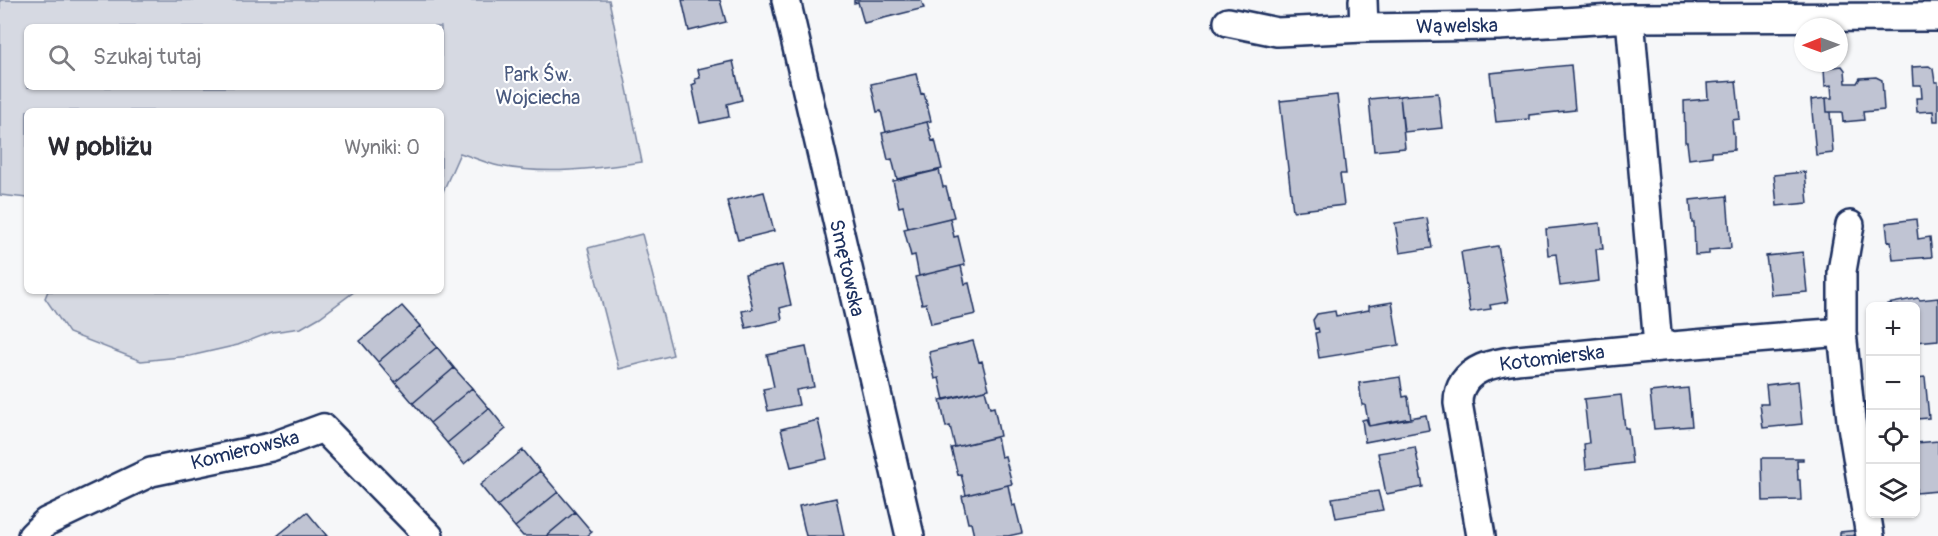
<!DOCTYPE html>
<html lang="pl">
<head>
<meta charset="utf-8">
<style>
	:root { --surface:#fff; --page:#f2f2f3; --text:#2b2b33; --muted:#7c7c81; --line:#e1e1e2 }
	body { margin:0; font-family:Pangolin,sans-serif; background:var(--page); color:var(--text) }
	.controls { position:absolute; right:18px; bottom:18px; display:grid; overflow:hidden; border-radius:9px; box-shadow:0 2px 4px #0004 }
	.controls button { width:54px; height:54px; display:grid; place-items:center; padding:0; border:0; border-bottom:2px solid var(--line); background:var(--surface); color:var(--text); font:30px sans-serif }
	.compass { position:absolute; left:1794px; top:18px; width:54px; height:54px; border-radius:50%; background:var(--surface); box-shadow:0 2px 4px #0004; rotate:269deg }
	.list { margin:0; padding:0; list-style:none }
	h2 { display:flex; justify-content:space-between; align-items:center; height:78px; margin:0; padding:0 24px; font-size:26px }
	h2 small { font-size:20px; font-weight:400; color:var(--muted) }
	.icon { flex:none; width:33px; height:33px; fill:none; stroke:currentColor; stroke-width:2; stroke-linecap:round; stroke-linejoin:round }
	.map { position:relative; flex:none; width:1938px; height:536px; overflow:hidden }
	.search { position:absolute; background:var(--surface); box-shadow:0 2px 4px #0004; left:24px; top:24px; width:420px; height:66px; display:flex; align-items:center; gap:15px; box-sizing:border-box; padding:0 21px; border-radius:9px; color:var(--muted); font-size:22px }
	.panel { position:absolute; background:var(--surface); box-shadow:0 2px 4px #0004; left:24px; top:108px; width:420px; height:186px; border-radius:9px }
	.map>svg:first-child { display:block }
	.green { fill:#d6d9e2; stroke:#7884a0; stroke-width:1.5; fill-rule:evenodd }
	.building { fill:#c0c4d3; stroke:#1b2f5e; stroke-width:1.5 }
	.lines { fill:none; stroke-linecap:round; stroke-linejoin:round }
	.street-casing { stroke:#1b2f5e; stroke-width:32 }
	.street { stroke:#fff; stroke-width:27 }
	.labels { text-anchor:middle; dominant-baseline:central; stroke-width:4.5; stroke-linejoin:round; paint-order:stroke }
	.street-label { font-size:20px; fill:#1b2f5e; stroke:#fff }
	.park-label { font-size:20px; fill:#4a5a7f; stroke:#fff }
</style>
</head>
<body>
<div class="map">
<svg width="1938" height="536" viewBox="0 0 1938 536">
	<rect width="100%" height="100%" fill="#f6f7f9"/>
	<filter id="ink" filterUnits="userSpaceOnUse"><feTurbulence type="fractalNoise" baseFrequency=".0167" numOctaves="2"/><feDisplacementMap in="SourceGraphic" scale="12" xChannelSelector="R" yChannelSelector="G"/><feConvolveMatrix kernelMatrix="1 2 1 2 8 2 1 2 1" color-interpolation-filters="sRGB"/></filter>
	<g filter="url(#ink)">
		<path class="green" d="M0,0H609L642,162C594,169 547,175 499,166C486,163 473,157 460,153L441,196V111H27V198L0,195ZM27,27H441V87H27Z
			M642,234L673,355L619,369L588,248Z
			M48,291H355L320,317L301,328L272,332L238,345L190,356L141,361L69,333L45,298Z"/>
		<path class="building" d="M682,0H720L726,22L689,31Z
			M854,0H921L924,8L864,23L858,2L854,3Z
			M733,61L742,100L727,104L729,117L700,123L692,85L696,83L695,79L700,78L698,69Z
			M1571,65L1575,110L1529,115V119L1496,122L1490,73Z
			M1842,66L1845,70L1846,83H1857L1860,78L1876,77L1882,80L1884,110L1863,112L1864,120L1843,122L1842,112H1827L1826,98H1832L1831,85L1825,86L1824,68Z
			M1929,66L1933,69L1935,82H1938V121H1934L1933,111L1917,112L1916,98H1922L1921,85H1913L1912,67Z
			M916,74L921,94L924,93L931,121L886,132L881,111L877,112L871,84Z
			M1736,81L1740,119L1732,120L1733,133H1734V150L1712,152V156L1689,159L1687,142H1685L1684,101L1708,99L1707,83Z
			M1438,93L1442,128L1404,132L1400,96Z
			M1337,95L1346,174H1340L1344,205L1293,211L1280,101Z
			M1400,96L1405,148L1374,151L1369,99Z
			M1826,98L1827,112H1830L1833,153L1816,155L1811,100Z
			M927,122L932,141L935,140L942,169L897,179L892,159L888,160L882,133Z
			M939,170L943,187H946L954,217L908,228L903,206L899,207L893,181Z
			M1805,172L1808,203L1777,206L1774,175Z
			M764,192L774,231L738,240L727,201Z
			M1727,196L1731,248L1709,250V254L1695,255L1694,223H1692L1690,200Z
			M950,218L954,237L958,236L965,265L919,276L915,255L911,256L904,229Z
			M1427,218L1432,248L1400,253L1395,223Z
			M1916,219L1918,239L1930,237L1932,257L1893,260L1891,241L1888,242L1886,223Z
			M1600,223L1603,249H1596L1599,281L1560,286L1556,254L1548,255L1546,229Z
			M1497,246H1498L1508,302L1490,305L1491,309L1470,312L1461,252Z
			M1803,252L1807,292L1771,295L1766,256Z
			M782,265L791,305L780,308L782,320L746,328L742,311L753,309L745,274Z
			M961,266L965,284L969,283L976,314L931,324L926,303L922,304L915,277Z
			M1918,298L1920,300L1938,298V340L1916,342V306H1887V304Z
			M1392,302L1399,345L1319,358L1315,333L1319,332L1318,328L1315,329L1313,320L1317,314L1335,311L1336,316L1369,310V306Z
			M402,306L420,326L378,362L360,341Z
			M420,326L437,347L395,382L378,362Z
			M973,341L979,362L982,361L989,389L944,400L939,378L935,379L929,352Z
			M437,347L454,368L413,403L395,382Z
			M806,347L814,387L796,390L799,405L768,411L763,389L774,387L767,355Z
			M454,368L472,388L430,423L413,403Z
			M1400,377L1403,397L1407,396L1408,398L1411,419L1369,426L1365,405H1362L1359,383Z
			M1925,377L1929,418L1916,419V378Z
			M1798,381L1802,424L1763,428L1760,404H1768L1766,385Z
			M472,388L489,408L447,443L430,423Z
			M1688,388L1692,426L1654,429L1650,392Z
			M985,390L990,408L994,407L1000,436L955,447L950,426L946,427L940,400Z
			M1621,395L1625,428H1628L1632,463L1586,469L1584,444L1589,443L1584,399Z
			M489,408L506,429L464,464L447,443Z
			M1426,415L1429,430L1365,442L1362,420L1366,419L1369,426Z
			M818,420L827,459L791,467L781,429Z
			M997,437L1001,457L1005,456L1012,484L966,495L961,474L958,475L951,448Z
			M1938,441V491L1916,493V443Z
			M1415,447L1423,487L1386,494L1378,453Z
			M523,450L540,471L497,506L480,485Z
			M1762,458H1803V460H1797L1798,480H1800L1801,500L1763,501Z
			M540,471L558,492L515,527L497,506Z
			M1008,485L1012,506L1015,505L1022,533L1008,536H974L971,523H968L962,496Z
			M1378,491L1383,510L1336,518L1332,498Z
			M558,492L575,512L546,536H523L515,527Z
			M836,498L844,536H806L799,506Z
			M307,512L327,536H277Z
			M575,512L592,532L587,536H546Z
			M1860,530L1861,536H1840V532Z"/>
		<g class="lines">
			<defs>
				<path id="street" d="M786,0L910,536
					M1363,0L1364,28
					M1630,18L1658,346
					M1228,22L1277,32L1364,28L1498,26L1630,18L1938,17
					M1850,225L1842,271V332L1851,420L1870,536
					M32,536L46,522L151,472L271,447L323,428L429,536
					M1481,536L1458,403C1458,387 1466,375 1482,368C1506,358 1550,358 1577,355C1665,346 1753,339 1842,332"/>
			</defs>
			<use href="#street" class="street-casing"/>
			<use href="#street" class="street"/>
		</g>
	</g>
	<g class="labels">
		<g class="street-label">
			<text transform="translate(1457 26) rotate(-1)">Wąwelska</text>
			<text transform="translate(847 268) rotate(77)">Smętowska</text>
			<text transform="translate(1552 358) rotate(-7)">Kotomierska</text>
			<text transform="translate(245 450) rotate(-14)">Komierowska</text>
		</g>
		<g class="park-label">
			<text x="538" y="74">Park Św.<tspan x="538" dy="23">Wojciecha</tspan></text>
		</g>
	</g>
</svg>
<div class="controls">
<button>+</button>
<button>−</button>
<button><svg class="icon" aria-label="locate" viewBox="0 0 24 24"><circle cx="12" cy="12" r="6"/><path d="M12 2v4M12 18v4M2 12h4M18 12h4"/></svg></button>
<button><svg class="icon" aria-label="layers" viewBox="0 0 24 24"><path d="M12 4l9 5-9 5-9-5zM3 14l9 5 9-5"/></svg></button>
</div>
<svg class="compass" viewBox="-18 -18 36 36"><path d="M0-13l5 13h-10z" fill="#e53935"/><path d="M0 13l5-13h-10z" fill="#7c7c81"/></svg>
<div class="search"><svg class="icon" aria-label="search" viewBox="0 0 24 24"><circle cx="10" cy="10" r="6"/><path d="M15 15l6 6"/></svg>Szukaj tutaj</div>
<section class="panel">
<h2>W pobliżu<small>Wyniki: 0</small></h2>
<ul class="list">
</ul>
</section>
</div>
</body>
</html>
